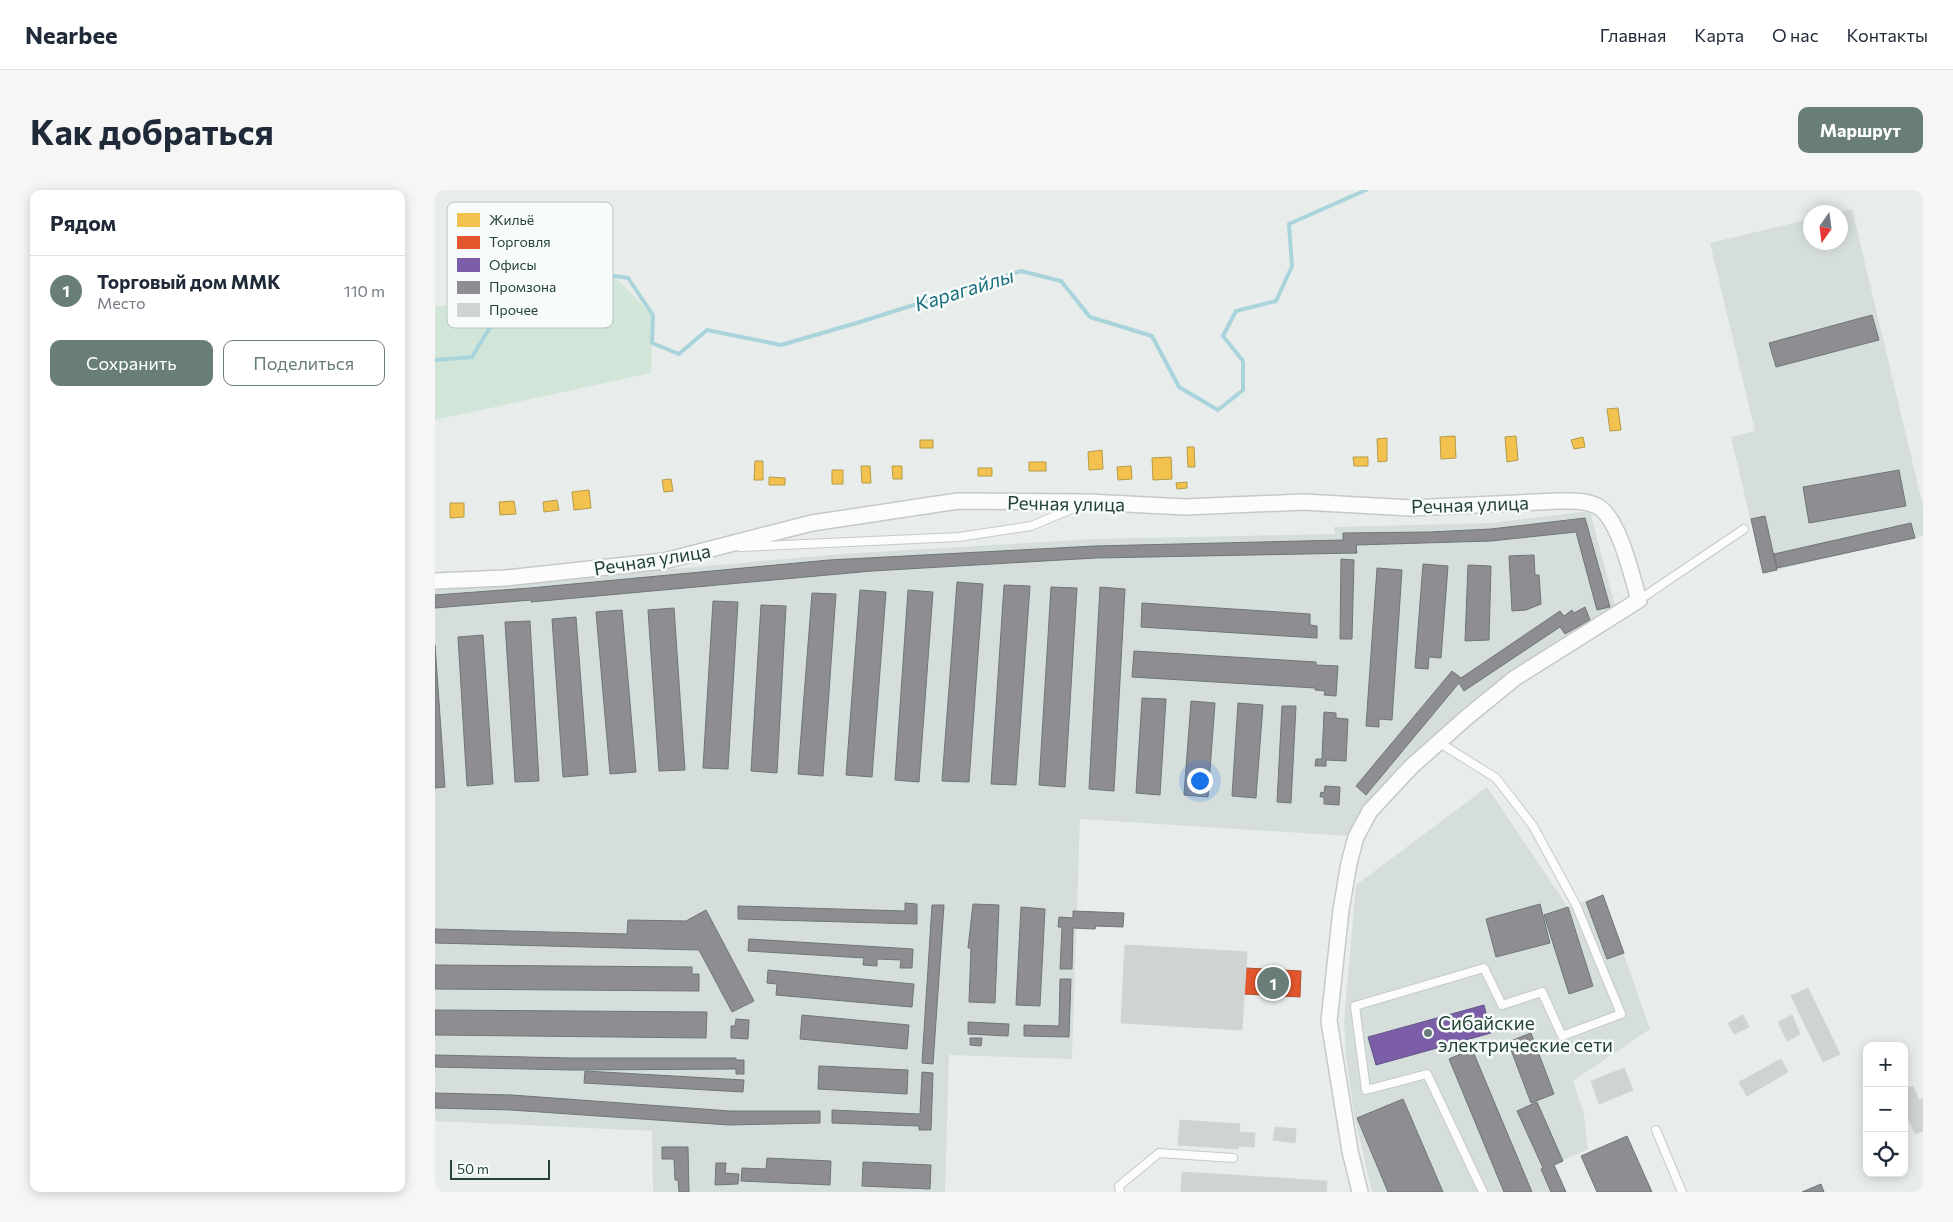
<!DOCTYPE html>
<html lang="ru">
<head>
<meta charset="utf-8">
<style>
	:root { --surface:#fff; --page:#f6f6f7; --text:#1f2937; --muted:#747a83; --line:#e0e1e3; --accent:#697e78 }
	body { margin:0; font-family:Commissioner,sans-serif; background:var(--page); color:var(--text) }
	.controls { position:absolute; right:15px; bottom:15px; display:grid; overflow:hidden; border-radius:10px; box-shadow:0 2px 12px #0003 }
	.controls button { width:45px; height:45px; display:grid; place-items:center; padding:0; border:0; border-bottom:1px solid var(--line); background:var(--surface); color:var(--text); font:25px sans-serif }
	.compass { position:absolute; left:1368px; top:15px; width:45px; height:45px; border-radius:50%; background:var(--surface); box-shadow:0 2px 12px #0003; rotate:194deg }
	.scale { position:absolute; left:15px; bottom:12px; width:100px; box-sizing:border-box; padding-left:5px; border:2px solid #24423a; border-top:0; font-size:14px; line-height:18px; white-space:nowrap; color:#24423a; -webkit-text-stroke:4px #f7fbf9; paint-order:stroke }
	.you { position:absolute; left:764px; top:590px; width:18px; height:18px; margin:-12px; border:4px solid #fff; border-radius:50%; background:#1a73e8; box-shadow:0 0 0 8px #1a73e833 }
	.badge { display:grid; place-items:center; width:32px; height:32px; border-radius:50%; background:var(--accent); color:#fff; font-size:16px; font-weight:700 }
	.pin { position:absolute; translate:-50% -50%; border:2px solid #fff; box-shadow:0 1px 5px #0006 }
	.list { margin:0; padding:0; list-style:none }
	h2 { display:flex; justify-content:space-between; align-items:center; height:65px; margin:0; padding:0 20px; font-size:21px }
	h2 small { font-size:16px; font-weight:400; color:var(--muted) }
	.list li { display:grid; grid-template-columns:32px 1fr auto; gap:15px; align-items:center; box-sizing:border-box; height:70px; padding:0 20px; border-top:1px solid var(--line) }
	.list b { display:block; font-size:19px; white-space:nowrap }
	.list p { margin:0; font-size:16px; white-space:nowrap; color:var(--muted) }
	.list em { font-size:16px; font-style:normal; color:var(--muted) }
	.actions { display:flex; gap:10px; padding:15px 20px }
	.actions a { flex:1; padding:11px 0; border:1px solid var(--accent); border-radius:10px; text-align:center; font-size:18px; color:var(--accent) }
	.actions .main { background:var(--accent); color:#fff }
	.icon { flex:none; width:28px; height:28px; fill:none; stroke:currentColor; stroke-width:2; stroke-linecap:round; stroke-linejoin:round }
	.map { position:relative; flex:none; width:1488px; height:1002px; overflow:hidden; border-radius:10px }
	header { display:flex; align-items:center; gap:30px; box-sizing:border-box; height:70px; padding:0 25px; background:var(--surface); border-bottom:1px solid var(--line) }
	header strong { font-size:24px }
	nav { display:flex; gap:28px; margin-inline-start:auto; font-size:18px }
	.intro { display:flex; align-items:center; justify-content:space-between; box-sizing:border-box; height:120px; padding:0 30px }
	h1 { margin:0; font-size:35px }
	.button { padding:12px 22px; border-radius:10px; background:var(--accent); color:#fff; font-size:18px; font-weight:700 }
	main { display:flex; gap:30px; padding:0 30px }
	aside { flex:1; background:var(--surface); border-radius:10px; box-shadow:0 2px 12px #0003 }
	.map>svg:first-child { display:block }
	.built { fill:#d6dedb }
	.green { fill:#d1e6d8 }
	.homes { fill:#f2c14e; stroke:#b49b48 }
	.shops { fill:#e4572e; stroke:#aa5132 }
	.offices { fill:#7b5ea7; stroke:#615686 }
	.industry { fill:#8d8d92; stroke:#6e7678 }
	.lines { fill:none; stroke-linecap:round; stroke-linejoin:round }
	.stream { stroke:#a9d4db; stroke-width:4 }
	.building { fill:#cfd4d2; stroke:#d1d6d4 }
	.lane-casing { stroke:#c5cac8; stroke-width:10 }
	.street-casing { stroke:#c5cac8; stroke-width:18 }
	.lane { stroke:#fcfcfc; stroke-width:8 }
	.street { stroke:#fcfcfc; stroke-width:15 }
	.poi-dot { fill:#697e78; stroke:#f7fbf9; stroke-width:2 }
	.labels { text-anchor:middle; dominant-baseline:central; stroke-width:5; stroke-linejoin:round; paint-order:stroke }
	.street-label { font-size:19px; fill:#24423a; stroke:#f7fbf9 }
	.poi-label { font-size:19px; fill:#24423a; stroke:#f7fbf9; text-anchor:start }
	.water-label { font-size:20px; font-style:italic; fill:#1c6f80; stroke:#f7fbf9 }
	.key { fill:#f7fbf9; stroke:#b8c4c0; stroke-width:1 }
	.key-label { font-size:14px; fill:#24423a }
</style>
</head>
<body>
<header>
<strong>Nearbee</strong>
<nav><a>Главная</a><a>Карта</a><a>О нас</a><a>Контакты</a></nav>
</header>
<div class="intro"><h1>Как добраться</h1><a class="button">Маршрут</a></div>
<main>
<aside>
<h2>Рядом<small></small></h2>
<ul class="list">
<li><span class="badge">1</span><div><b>Торговый дом ММК</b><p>Место</p></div><em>110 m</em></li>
</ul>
<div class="actions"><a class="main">Сохранить</a><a>Поделиться</a></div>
</aside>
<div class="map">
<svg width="1488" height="1002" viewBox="0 0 1488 1002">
	<rect width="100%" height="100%" fill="#e8edeb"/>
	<path class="built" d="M1417,19L1488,316V346L1328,383L1296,247L1320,241L1275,53L1375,29L1376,52H1406L1404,22Z
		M1155,321L1181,420L1040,509L937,609L914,646L645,629L637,869L514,865L510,1002H218L217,941L0,931V400L407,364L659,349L900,344L899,337L1055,333Z
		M1052,597L1133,717L1168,705L1215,839L1138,891L1149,924L1153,959L1119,975L1131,1002H937L919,924L911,867L909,831L921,695Z"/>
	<path class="green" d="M151,58L218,125L216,183L0,230V116L37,115Z"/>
	<path class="homes" d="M1183,218L1186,240L1175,241L1172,219Z
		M1020,246L1021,268L1006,269L1005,247Z
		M1081,246L1083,270L1072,272L1070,247Z
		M1148,247L1150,257L1139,259L1136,250Z
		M952,248V271L943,272L942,249Z
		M485,250H498V258H485Z
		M752,257H759L760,277H753Z
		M667,260L668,279L654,280L653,262Z
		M736,267L737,289L718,290L717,268Z
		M918,267H933V276H919Z
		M320,271H328V290H319Z
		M594,272H611V281H594Z
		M426,276H435L436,293H427Z
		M457,276H467V289H458Z
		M696,276L697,289L683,290L682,277Z
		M543,278H557V286H543Z
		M397,280H408V294H397Z
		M334,287L350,288V295H334Z
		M236,289L238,301L229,302L227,290Z
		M752,292V298L742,299L741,293Z
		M154,300L156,318L139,320L137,302Z
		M122,310L124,320L109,322L108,312Z
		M79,311L81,324L65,325L64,312Z
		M15,313H29V327L15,328Z"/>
	<path class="shops" d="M811,778L866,781L865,807L809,804Z"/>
	<path class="offices" d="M1049,815L1056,843L941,875L933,847Z"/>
	<path class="industry" d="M1437,125L1444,150L1341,177L1334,153Z
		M1464,280L1471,316L1374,333L1368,297Z
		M1330,326L1342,380L1328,383L1316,329Z
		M1150,328L1175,417L1162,420L1141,342L1056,351L921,355L922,363L661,368L437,381L96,412V410L0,418V405L95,398L394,370L660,356L908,350V343L995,342L1056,339Z
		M1476,333L1480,348L1342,378L1339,364Z
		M1099,365L1100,385H1104L1106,414L1091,420L1077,421L1074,366Z
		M906,369L919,370L917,449H905Z
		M988,374L1013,376L1006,468L994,467L993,479L980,478Z
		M1033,375L1056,376L1054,450L1030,451Z
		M942,378L967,380L957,530L944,529V537L931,536Z
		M522,392L548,394L534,592L507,591Z
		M569,395L595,396L581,595L556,594Z
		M616,397L642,398L630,597L604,595Z
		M665,397L690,399L679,601L654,599Z
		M425,400L451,402L437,587L411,585Z
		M473,400L498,402L484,592L460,590Z
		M377,403L401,404L388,586L363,584Z
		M278,411L303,412L293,579L268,578Z
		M707,413L875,424V435L882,436V448L706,437Z
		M326,415L351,416L342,583L316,581Z
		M1150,417L1155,430L1130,444L1125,437L1029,501L1024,493L931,605L921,596L1017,481L1026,488L1125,421L1129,426L1137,420L1139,423Z
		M239,418L250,580L224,581L213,420Z
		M187,420L201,582L175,584L161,422Z
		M141,427L153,585L128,587L117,429Z
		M95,431L104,591L80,592L70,432Z
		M48,445L58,594L32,596L23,447Z
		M0,455L10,597L0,598Z
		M699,461L881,472V475L903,476L901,506L889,505L890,501L880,500V498L697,487Z
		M707,508L731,509L725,605L701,603Z
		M756,511L780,513L773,607L749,605Z
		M803,513L828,515L821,608L797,606Z
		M847,516H861L856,613L842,612Z
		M889,522L901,523V528L913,529L911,571L891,570V576H880L881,569H887Z
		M890,596L905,597L904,615L889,614V607H885L886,602L889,603Z
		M1168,705L1189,763L1172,769L1151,712Z
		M470,713L482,714V734L303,729V716L470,721Z
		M538,714L564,715L560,813L534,812L536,758H533Z
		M1105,714L1115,753L1061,767L1051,729Z
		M497,715H509L498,874L487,873Z
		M586,717L610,719L605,816L581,815Z
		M1133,717L1158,796L1134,804L1109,725Z
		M271,720L319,811L297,822L264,760L0,753V739L192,744L193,730L251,731Z
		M638,721L689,723L688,737L661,736L660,739L638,738L637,779H625L627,737H623L624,727L638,728Z
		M314,749L478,759L477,778H465L466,770L442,769V776L428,775L429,768L313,761Z
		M0,775L257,777V784H264V801L0,799Z
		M333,780L479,794L477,817L341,805L342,794L332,793Z
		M625,789H636L634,847L589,846V835L624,836Z
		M0,820L272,822L271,848L0,845Z
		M367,825L474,835L472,859L365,849Z
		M301,829L314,830L313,849L296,848V836H300Z
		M533,832L574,834L573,846L533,844Z
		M1096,843L1119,904L1096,913L1073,852Z
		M535,848H547L546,856L535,855Z
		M1037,859L1097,1002H1069L1014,869Z
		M0,865L136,868H301V870H309V884H301V879L136,880L0,877Z
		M384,876L473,880L472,904L383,899Z
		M150,881L309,890L308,902L149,893Z
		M487,882L498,883L496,940H484V936L397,933V920L485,924Z
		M0,903L77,905L295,921H385V933L294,935L76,920L0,918Z
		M968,909L1008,1002H953L922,928Z
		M1102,912L1128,971L1119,975L1131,1002H1116L1106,979L1108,978L1082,921Z
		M1192,946L1217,1002H1162L1146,966Z
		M227,957H253L254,1002H244L243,990H240L239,969H227Z
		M332,968L396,971L395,995L306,991L307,978L331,979Z
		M428,972L496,975L495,999L427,996Z
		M281,973H291L290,983L304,984L303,994L280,995Z
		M1386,994L1389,1002H1367Z"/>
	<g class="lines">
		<path class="stream" d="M0,170L37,167L83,91L134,79L193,88L218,125L217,153L244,164L272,140L346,155L425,132L586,81L626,91L655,127L717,146L744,197L783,220L808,200V171L788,146L801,121L841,111L857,76L854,34L931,0"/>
	</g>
	<path class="building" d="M690,755L812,762L811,778L689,771Z
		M689,771L811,778L807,840L686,833Z
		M1373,798L1405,864L1388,872L1356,806Z
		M1308,825L1314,837L1299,844L1293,833Z
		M1357,825L1365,844L1352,851L1343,832Z
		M1346,869L1353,882L1312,906L1304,892Z
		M1189,878L1198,900L1164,914L1156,891Z
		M1478,896L1484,910L1488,909V941L1480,944L1469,918V899Z
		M745,930L805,934L803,959L743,955Z
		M840,937L861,939L860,953L838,950Z
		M804,942L820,943L819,957L803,956Z
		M747,982L892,991L891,1002H746Z"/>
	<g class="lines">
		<defs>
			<path id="lane" d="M305,357L524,347L596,336L644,316
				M1204,410L1309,339
				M1003,552L1061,588L1098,636L1141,715L1186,824L1127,846L1107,802L1067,815L1049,778L920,816L931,900L992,884L1048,1002
				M1221,940L1247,1002
				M685,1002L684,996L724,963L798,968"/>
			<path id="street" d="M0,391L70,388L229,371L377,333L523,311L653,312L750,317L868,312L976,318L1123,311C1137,311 1150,310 1162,316C1184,327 1197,387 1204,410L1080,488L1031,528L977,576L935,621L921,647L914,673L906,720L894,831L915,961L925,1002"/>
		</defs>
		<use href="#lane" class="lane-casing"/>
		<use href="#street" class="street-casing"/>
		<use href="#lane" class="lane"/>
		<use href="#street" class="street"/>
	</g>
	<circle class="poi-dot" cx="993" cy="843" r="5"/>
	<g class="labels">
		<g class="street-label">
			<text transform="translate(631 313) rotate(1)">Речная улица</text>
			<text transform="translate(1035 314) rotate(-2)">Речная улица</text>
			<text transform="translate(217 369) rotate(-9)">Речная улица</text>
		</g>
		<g class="poi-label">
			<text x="1003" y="832">Сибайские<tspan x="1003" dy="22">электрические сети</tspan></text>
		</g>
		<g class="water-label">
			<text transform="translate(529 99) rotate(-17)">Карагайлы</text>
		</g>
	</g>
	<rect x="12" y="12" width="166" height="126" rx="8" class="key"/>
	<rect x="22" y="23" width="23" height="14" fill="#f2c14e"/>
	<rect x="22" y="46" width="23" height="13" fill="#e4572e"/>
	<rect x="22" y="68" width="23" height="14" fill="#7b5ea7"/>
	<rect x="22" y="91" width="23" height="13" fill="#8d8d92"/>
	<rect x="22" y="113" width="23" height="14" fill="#cfd4d2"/>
	<g class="key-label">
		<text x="54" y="35">Жильё</text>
		<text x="54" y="57">Торговля</text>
		<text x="54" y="80">Офисы</text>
		<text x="54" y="102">Промзона</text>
		<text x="54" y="125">Прочее</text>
	</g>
</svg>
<div class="controls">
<button>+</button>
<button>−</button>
<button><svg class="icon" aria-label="locate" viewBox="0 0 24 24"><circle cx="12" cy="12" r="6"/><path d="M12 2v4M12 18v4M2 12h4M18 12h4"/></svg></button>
</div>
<svg class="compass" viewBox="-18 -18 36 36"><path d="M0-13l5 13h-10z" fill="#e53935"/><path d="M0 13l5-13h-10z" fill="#747a83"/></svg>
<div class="scale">50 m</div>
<div class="you"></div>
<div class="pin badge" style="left:838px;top:793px">1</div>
</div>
</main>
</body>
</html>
